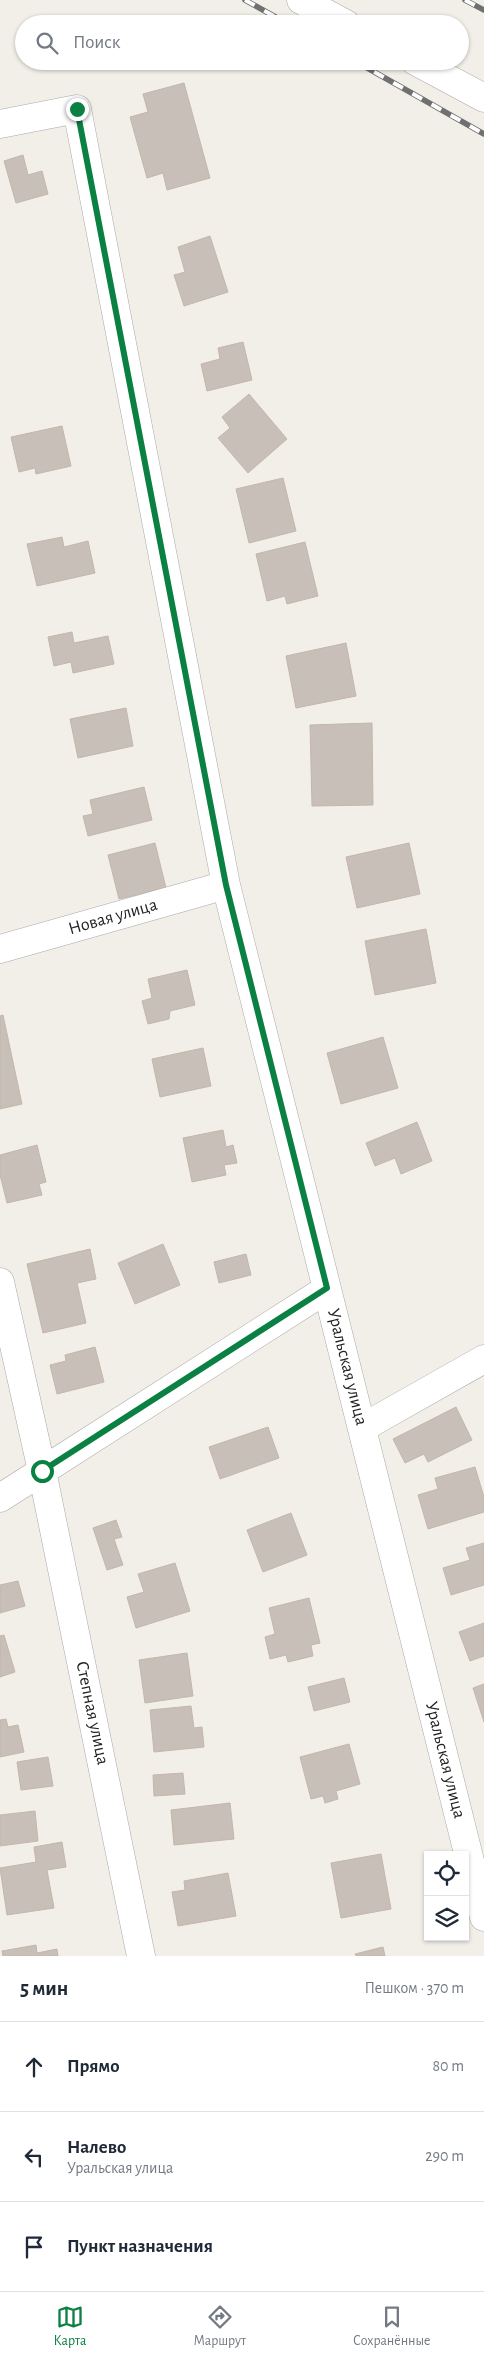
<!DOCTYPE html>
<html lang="ru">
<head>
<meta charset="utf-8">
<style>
	:root { --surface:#fff; --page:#f6f6f7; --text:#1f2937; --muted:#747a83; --line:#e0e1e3; --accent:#0b8043 }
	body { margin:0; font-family:"Alegreya Sans",sans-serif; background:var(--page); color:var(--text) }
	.controls { position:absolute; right:15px; bottom:15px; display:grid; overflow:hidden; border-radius:0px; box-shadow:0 1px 4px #0004 }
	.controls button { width:45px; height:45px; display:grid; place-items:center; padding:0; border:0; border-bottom:1px solid var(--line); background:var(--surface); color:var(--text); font:25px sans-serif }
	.stop { position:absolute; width:15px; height:15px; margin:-11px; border:4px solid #0b8043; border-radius:50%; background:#fff }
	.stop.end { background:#0b8043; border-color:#fff; box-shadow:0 1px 5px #0008 }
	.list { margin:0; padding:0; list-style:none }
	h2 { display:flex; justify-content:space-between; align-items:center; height:65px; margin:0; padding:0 20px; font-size:21px }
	h2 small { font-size:16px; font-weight:400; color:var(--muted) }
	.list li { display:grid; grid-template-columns:32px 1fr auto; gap:15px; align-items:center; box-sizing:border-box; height:90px; padding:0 20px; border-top:1px solid var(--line) }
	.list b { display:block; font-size:19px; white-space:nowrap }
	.list p { margin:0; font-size:16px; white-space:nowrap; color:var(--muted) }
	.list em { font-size:16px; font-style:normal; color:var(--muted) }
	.icon { flex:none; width:28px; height:28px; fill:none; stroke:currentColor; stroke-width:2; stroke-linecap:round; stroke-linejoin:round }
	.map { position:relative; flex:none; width:484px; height:1956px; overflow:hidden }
	.search { position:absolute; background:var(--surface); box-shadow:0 1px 4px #0004; left:15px; right:15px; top:15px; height:55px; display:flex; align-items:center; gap:12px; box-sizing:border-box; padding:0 18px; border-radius:28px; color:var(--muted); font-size:19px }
	.sheet { height:335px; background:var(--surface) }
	nav { display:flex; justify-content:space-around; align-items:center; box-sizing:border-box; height:70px; border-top:1px solid var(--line); background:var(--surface); font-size:14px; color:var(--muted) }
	nav a { display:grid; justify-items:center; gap:2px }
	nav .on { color:var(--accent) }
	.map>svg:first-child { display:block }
	.building { fill:#c7bfb8; stroke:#c4b6ab }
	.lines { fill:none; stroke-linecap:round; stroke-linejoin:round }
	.minor-casing { stroke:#a9a9a9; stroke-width:29 }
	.minor { stroke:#fff; stroke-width:28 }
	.rail-casing { stroke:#707070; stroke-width:5.5 }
	.rail { stroke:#fff; stroke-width:4; stroke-dasharray:11; stroke-linecap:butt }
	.route { stroke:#0b8043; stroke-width:6 }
	.labels { text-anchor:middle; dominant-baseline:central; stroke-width:4; stroke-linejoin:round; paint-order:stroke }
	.street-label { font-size:18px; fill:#222; stroke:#fff }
</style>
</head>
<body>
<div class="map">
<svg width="484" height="1956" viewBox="0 0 484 1956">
	<rect width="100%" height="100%" fill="#f2efe9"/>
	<path class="building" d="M184,83L210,178L167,190L163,173L147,178L130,117L148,112L143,94Z
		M23,155L28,175L42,171L48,194L16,203L4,161Z
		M210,236L228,292L184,306L174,275L185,272L178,247Z
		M243,342L252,380L207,391L201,364L220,359L218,348Z
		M249,394L287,439L248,473L218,438L230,428L222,417Z
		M62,426L71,466L36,474L35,468L19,472L11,437Z
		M283,478L296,531L249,543L236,489Z
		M62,537L64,547L88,541L95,573L37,586L27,544Z
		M305,542L318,596L287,604L285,596L267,601L256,554Z
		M72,632L74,643L108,636L114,664L73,673L71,662L54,666L48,637Z
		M346,643L356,696L296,708L286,656Z
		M126,708L133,746L78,758L70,719Z
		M372,723L373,805L312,806L310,725Z
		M144,787L152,820L88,836L83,816L93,814L90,800Z
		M155,843L166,888L119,899L108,855Z
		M409,843L420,894L357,908L346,857Z
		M426,929L436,983L375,995L365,941Z
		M187,970L195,1005L170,1011L169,1019L148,1024L142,1001L152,998L148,979Z
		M3,1015L22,1104L0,1109V1016Z
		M383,1037L398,1088L341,1104L327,1053Z
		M203,1048L211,1086L160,1097L152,1059Z
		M417,1122L432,1161L401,1174L395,1158L375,1166L366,1143Z
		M223,1130L226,1147L233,1145L237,1163L224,1165L226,1175L192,1182L183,1138Z
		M37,1145L46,1182L39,1184L42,1195L7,1203L0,1175V1155Z
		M163,1244L180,1285L135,1304L118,1263Z
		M90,1249L96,1279L77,1283L86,1323L43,1333L27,1264Z
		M246,1254L251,1275L219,1283L214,1262Z
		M95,1347L104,1382L57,1394L50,1365L66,1361L65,1355Z
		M456,1407L472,1440L428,1462L424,1454L405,1463L393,1439Z
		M268,1427L279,1458L220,1479L209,1447Z
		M475,1467L484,1497V1512L428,1529L418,1495L438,1489L435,1478Z
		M291,1513L307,1555L263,1572L247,1530Z
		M116,1520L122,1537L114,1539L123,1565L107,1570L93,1528Z
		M484,1543V1585L451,1595L443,1568L470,1560L466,1548Z
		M175,1563L190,1611L136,1628L127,1597L144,1592L138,1574Z
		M18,1581L25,1606L0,1613V1585Z
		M309,1598L320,1643L311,1645L313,1656L288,1662L286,1655L270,1659L265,1637L275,1634L269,1608Z
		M484,1623V1656L470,1661L459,1632Z
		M4,1635L15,1672L0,1677V1636Z
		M187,1653L193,1696L145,1703L139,1660Z
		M344,1678L350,1702L314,1711L308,1687Z
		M484,1684V1722L473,1688Z
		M191,1706L194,1728L202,1727L204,1747L154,1752L150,1710Z
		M6,1719L8,1727L18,1725L24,1752L0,1757V1720Z
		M349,1744L360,1784L336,1791L338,1799L325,1803L323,1796L311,1799L300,1757Z
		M48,1757L53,1786L21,1790L17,1762Z
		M183,1773L185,1794L154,1796L153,1775Z
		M230,1803L234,1839L174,1845L171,1810Z
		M35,1811L38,1841L0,1846V1815Z
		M62,1842L66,1867L47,1870L54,1908L7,1915L0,1868L36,1862L34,1847Z
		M381,1854L391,1909L341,1918L331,1863Z
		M228,1873L236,1916L178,1926L172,1892L185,1890L184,1881Z
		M36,1945L37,1953L57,1949L58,1956H3L2,1951Z
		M383,1947L385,1956H356L355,1954Z"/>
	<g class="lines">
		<defs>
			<path id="minor" d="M301,0L346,24
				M415,61L484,98
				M0,124L77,109L226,885L484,1917
				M0,949L226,885
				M0,1282L42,1471L141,1956
				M362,1428L484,1359
				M0,1498L327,1289"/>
		</defs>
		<use href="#minor" class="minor-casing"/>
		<use href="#minor" class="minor"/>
		<defs>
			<path id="rail" d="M245,0L288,24
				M465,0L484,10
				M355,61L484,134"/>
		</defs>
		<use href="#rail" class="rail-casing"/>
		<use href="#rail" class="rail"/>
	</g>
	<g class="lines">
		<path class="route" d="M42,1471L327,1288L226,885L77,109"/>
	</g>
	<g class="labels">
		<g class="street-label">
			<text transform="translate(113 917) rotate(-16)">Новая улица</text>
			<text transform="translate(347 1367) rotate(76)">Уральская улица</text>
			<text transform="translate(92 1713) rotate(78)">Степная улица</text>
			<text transform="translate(445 1760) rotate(76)">Уральская улица</text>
		</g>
	</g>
</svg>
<div class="controls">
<button><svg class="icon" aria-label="locate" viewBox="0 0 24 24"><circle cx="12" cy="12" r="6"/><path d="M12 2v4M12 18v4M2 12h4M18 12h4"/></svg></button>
<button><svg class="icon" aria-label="layers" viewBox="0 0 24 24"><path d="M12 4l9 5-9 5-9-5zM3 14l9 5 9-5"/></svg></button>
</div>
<div class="stop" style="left:42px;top:1471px"></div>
<div class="stop end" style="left:77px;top:109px"></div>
<div class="search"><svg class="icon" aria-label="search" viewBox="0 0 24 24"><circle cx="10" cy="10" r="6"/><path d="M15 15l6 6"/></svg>Поиск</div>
</div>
<section class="sheet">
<h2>5 мин<small>Пешком · 370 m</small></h2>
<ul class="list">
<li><svg class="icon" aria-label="ahead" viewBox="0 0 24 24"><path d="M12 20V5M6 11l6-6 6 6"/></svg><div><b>Прямо</b></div><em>80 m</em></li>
<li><svg class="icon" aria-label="left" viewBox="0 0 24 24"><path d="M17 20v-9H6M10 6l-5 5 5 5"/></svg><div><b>Налево</b><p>Уральская улица</p></div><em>290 m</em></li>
<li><svg class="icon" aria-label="arrive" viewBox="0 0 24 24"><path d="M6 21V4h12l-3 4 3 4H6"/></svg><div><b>Пункт назначения</b></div></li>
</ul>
</section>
<nav>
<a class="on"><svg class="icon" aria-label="map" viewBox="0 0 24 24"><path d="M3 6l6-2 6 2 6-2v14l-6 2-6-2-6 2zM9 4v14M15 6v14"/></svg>Карта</a>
<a><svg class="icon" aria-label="directions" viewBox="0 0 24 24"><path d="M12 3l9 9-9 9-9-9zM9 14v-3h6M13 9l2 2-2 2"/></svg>Маршрут</a>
<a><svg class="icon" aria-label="saved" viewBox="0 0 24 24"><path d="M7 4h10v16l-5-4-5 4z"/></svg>Сохранённые</a>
</nav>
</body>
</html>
